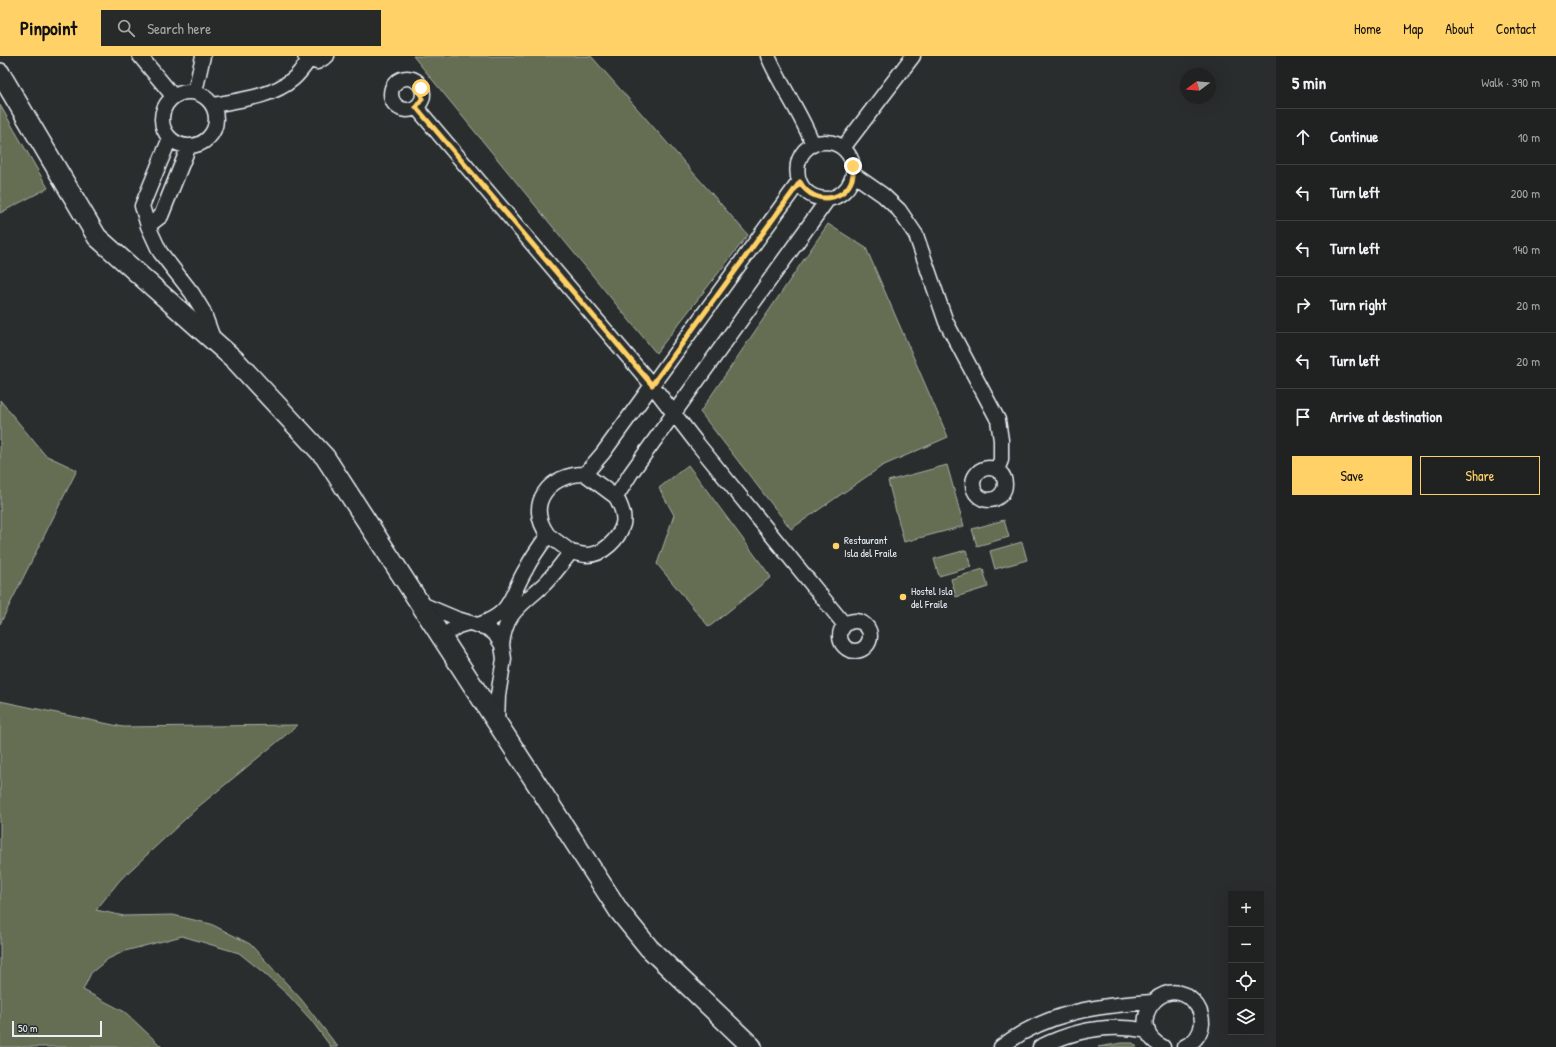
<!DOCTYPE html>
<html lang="en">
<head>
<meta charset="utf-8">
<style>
	:root { --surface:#202222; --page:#282a2a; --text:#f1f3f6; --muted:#a2a4a5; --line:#3d3f40; --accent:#ffd166 }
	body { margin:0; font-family:"Patrick Hand",sans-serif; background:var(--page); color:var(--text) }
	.controls { position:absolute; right:12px; bottom:12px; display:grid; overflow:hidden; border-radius:0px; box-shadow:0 4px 16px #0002 }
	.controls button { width:36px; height:36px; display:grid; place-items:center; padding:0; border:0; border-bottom:1px solid var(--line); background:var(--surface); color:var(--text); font:20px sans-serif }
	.compass { position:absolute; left:1180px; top:12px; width:36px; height:36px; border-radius:50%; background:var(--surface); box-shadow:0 4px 16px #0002; rotate:254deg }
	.scale { position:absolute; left:12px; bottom:10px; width:90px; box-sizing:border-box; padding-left:4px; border:2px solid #e8f1f8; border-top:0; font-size:11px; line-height:14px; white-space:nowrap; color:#e8f1f8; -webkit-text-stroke:3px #2a2d2e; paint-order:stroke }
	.stop { position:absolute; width:12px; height:12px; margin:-9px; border:3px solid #ffd166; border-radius:50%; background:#fff }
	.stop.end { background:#ffd166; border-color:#fff; box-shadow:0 1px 4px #0008 }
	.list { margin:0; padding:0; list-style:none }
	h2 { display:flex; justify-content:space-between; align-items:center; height:52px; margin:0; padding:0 16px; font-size:17px }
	h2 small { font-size:13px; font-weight:400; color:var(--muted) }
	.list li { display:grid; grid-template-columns:26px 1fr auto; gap:12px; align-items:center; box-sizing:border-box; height:56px; padding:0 16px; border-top:1px solid var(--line) }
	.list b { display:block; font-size:15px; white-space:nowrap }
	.list em { font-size:13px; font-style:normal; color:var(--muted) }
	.actions { display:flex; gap:8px; padding:12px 16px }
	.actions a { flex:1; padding:9px 0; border:1px solid var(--accent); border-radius:0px; text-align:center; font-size:14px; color:var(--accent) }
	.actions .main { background:var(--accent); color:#111 }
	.icon { flex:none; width:22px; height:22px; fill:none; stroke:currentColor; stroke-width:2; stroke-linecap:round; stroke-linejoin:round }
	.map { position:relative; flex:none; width:1276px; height:991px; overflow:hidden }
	header { display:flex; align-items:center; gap:24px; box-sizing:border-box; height:56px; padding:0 20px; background:var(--accent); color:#111 }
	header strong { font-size:19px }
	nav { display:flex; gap:22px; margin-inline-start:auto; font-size:14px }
	.search { width:280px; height:36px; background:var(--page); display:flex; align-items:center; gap:10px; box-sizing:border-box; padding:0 14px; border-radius:0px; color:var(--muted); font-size:15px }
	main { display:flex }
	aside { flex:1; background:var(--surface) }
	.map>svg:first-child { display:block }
	.green { fill:#656d53; stroke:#a6afa6 }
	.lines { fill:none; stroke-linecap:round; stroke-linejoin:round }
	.minor-casing { stroke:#e8f1f8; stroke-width:17 }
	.secondary-casing { stroke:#e8f1f8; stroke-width:22 }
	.minor { stroke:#2a2d2e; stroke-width:14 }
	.secondary { stroke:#2a2d2e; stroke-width:19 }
	.route { stroke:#ffd166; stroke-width:5 }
	.poi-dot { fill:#ffd166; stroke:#2a2d2e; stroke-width:1.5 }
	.labels { text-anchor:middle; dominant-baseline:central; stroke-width:3; stroke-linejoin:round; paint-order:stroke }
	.poi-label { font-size:11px; fill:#e8f1f8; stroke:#2a2d2e; text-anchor:start }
</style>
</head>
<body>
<header>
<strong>Pinpoint</strong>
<div class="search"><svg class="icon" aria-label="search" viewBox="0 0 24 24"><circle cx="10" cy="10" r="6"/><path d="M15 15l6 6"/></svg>Search here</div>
<nav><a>Home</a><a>Map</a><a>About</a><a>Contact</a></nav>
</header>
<main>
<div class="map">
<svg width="1276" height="991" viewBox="0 0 1276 991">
	<rect width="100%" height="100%" fill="#2a2d2e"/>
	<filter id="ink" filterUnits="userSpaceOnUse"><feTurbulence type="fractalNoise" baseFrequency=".025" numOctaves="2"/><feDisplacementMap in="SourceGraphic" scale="8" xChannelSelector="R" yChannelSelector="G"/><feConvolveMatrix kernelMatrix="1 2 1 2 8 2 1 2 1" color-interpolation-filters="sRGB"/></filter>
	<g filter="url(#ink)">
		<path class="green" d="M413,0H591L748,179L656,297Z
			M0,49L48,132L0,157Z
			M828,168L866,192L948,381L882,410L791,473L700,356Z
			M0,344L45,399L77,414L0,568Z
			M688,409L771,521L709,571L657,508L674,459L659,432Z
			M947,409L964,470L904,486L888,425Z
			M1004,464L1009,481L977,490L972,473Z
			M1022,486L1027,504L995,513L990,495Z
			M966,494L971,511L939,520L934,503Z
			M983,513L988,531L956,541L951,523Z
			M0,645L123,671L298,669L198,751L120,824L96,854L124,860L173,859L211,868L250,888L301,943L338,991H331L311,964L289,940L264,917L239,897L182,880L125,895L108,903L91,917L83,934L125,956L162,991H0Z
			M1122,987H1133L1137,991H1098Z"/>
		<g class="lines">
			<defs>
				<path id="minor" d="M140,0L173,40
					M305,0L309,4L317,6L327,0
					M768,0C781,31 802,58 813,89
					M391 38a16 16 0 1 1 32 0a16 16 0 1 1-32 0Z
					M162 63a27 27 0 1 1 54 0a27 27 0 1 1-54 0Z
					M195,36L203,0
					M213,49C240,44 272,41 293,23C299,18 304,11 309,4
					M416,51L652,329L696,386L844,568
					M170,82L142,150L148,170L160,196L192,237L203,255L214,285
					M843,92L913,0
					M853,118L883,139L899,154L916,179L946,266L998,364L1001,384V404L997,414
					M148,170L161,160L189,90
					M973 428a16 16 0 1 1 32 0a16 16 0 1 1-32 0Z
					M585,418L616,441
					M548,479L571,496
					M419,547L457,563L487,572L495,578L502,589L504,603L498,639L497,666
					M840 580a15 15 0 1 1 30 0a15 15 0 1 1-30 0Z
					M478,569C514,556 509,541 526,513C532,501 540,490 548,479C525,448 549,418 585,418L603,397L799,126
					M441,581L458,570L468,567
					M502,589C505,558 519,551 540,532C552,522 561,508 571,496C576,497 582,499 587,499C603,499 619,483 623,468C625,459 620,448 616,441L631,417L828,143C851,139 862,112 845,94C840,89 833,86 826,86C788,85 787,144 828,143
					M1001,991C1046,956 1099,949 1153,946
					M1040,991C1074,974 1110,967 1148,975
					M1163,991C1122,971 1162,915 1193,945C1199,951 1202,959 1202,967C1201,978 1194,987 1184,991"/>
				<path id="secondary" d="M0,17L97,181L235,304L325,401L619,855L649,892L752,991"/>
			</defs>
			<use href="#minor" class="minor-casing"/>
			<use href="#secondary" class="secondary-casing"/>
			<use href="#minor" class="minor"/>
			<use href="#secondary" class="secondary"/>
		</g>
	</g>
	<g class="lines" filter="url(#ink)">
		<path class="route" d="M421,32L422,43L416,51L652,329L800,126C815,154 857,143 853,110"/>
	</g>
	<g class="poi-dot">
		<circle cx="836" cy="490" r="4"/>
		<circle cx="903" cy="541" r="4"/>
	</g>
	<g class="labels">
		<g class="poi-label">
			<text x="844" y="484">Restaurant<tspan x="844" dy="13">Isla del Fraile</tspan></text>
			<text x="911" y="535">Hostel Isla<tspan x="911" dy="13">del Fraile</tspan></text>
		</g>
	</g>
</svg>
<div class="controls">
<button>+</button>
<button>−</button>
<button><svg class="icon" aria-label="locate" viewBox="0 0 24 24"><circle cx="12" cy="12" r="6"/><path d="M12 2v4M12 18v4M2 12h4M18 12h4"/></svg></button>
<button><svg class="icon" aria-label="layers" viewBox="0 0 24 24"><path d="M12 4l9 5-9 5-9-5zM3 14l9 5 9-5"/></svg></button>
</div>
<svg class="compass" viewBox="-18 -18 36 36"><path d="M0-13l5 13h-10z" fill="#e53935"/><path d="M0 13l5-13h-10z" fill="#a2a4a5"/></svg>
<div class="scale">50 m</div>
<div class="stop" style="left:421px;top:32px"></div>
<div class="stop end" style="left:853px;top:110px"></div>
</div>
<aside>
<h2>5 min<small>Walk · 390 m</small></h2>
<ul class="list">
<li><svg class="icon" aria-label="ahead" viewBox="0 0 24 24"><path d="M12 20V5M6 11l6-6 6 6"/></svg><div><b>Continue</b></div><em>10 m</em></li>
<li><svg class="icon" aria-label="left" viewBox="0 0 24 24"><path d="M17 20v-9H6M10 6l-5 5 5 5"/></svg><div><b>Turn left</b></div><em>200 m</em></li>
<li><svg class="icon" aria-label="left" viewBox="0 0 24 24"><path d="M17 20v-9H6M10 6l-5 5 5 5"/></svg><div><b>Turn left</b></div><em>140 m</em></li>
<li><svg class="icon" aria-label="right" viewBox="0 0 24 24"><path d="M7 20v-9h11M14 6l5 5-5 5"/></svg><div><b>Turn right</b></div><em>20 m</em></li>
<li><svg class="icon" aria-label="left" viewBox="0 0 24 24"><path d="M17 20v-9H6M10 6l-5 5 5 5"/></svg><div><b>Turn left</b></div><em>20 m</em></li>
<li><svg class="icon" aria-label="arrive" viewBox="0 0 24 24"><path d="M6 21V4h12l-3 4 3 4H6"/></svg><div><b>Arrive at destination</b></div></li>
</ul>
<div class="actions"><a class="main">Save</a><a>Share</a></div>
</aside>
</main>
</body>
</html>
